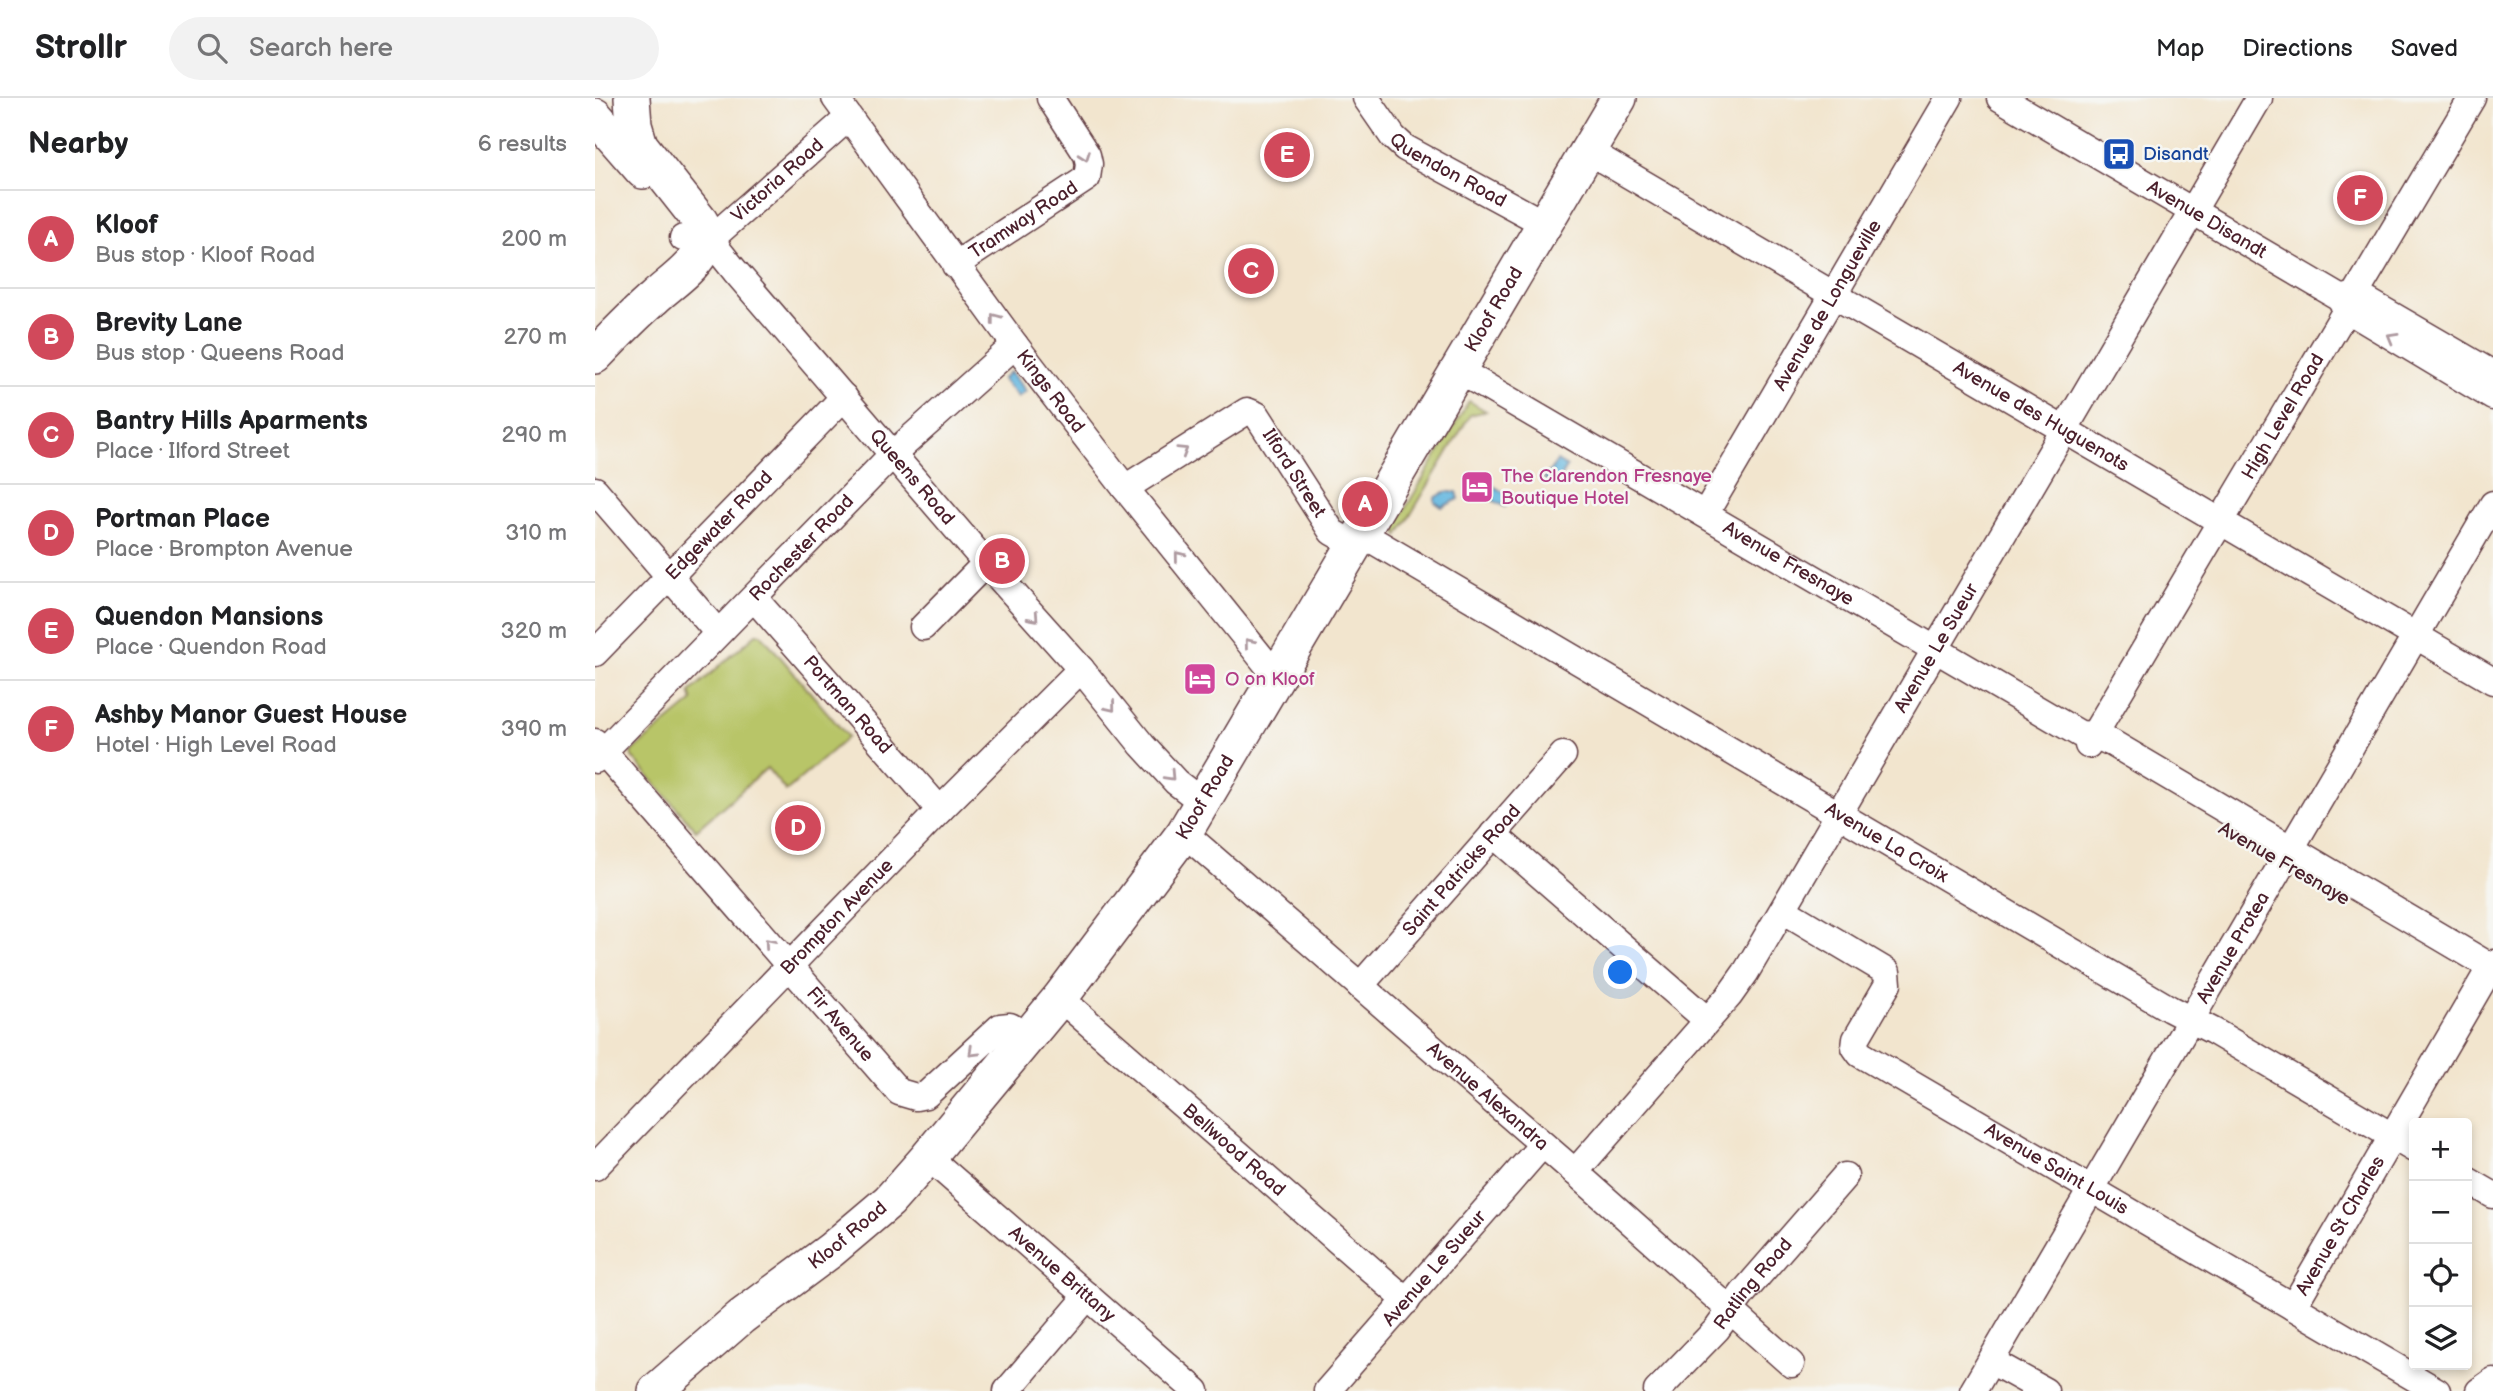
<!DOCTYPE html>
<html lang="en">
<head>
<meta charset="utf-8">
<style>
	:root { --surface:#fff; --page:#f2f2f2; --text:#202124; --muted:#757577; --line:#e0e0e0; --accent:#d1495b }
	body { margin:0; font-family:"Balsamiq Sans",sans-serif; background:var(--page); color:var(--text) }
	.controls { position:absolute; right:21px; bottom:21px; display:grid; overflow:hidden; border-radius:7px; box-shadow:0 4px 10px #0003 }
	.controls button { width:63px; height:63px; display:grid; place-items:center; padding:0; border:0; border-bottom:2px solid var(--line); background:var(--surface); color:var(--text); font:35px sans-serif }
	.you { position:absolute; left:1026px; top:875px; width:24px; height:24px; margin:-18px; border:5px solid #fff; border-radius:50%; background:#1a73e8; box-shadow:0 0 0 10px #1a73e833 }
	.badge { display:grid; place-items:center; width:46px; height:46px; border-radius:50%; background:var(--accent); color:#fff; font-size:23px; font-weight:700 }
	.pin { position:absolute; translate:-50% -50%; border:4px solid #fff; box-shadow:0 2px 7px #0006 }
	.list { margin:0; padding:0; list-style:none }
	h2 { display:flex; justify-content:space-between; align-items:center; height:91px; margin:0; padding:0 28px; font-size:30px }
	h2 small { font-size:23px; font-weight:400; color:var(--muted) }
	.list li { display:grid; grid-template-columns:46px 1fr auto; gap:21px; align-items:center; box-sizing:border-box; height:98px; padding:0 28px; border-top:2px solid var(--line) }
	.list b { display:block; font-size:26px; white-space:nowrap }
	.list p { margin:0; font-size:23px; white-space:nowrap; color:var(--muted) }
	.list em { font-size:23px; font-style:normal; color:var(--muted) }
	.icon { flex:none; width:38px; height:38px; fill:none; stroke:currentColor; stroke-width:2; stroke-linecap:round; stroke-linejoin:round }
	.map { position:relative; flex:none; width:1898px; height:1293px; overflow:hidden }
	header { display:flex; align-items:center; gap:42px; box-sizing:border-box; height:98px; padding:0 35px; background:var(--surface); border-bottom:2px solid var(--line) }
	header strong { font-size:33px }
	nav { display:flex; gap:38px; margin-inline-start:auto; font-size:24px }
	.search { width:490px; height:63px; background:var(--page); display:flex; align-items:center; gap:18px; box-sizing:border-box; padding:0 24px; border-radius:38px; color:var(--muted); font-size:26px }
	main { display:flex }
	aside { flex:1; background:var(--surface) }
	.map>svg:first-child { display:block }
	.green { fill:#b8c567; stroke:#817249; stroke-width:2 }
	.water { fill:#64b7e0; stroke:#576b86; stroke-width:2 }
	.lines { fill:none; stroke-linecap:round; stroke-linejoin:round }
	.minor-casing { stroke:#633d43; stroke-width:29 }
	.major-casing { stroke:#633d43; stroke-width:38 }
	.minor { stroke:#fff; stroke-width:26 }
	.major { stroke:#fff; stroke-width:35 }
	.oneway { stroke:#ae9aa0 }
	.labels { text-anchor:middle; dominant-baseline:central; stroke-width:5; stroke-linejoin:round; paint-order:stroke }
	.transit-label { font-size:19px; fill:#164399; stroke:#f6f6f2; text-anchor:start }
	.street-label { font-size:19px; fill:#4a1f2b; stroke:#f6f6f2 }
	.hotel-label { font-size:19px; fill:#b23c85; stroke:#f6f6f2; text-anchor:start }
</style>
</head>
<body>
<header>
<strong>Strollr</strong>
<div class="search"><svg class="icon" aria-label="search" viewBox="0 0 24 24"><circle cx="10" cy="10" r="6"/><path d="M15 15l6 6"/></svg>Search here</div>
<nav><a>Map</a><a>Directions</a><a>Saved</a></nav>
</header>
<main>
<aside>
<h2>Nearby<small>6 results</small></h2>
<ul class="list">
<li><span class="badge">A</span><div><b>Kloof</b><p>Bus stop · Kloof Road</p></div><em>200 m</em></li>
<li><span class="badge">B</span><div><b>Brevity Lane</b><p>Bus stop · Queens Road</p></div><em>270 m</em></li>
<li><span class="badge">C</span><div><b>Bantry Hills Aparments</b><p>Place · Ilford Street</p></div><em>290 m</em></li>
<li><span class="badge">D</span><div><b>Portman Place</b><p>Place · Brompton Avenue</p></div><em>310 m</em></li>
<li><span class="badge">E</span><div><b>Quendon Mansions</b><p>Place · Quendon Road</p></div><em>320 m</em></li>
<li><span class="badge">F</span><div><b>Ashby Manor Guest House</b><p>Hotel · High Level Road</p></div><em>390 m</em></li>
</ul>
</aside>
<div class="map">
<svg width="1898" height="1293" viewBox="0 0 1898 1293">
	<rect width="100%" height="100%" fill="#f6f6f2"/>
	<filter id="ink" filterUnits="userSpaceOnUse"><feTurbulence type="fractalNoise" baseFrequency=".0143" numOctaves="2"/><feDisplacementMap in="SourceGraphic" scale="14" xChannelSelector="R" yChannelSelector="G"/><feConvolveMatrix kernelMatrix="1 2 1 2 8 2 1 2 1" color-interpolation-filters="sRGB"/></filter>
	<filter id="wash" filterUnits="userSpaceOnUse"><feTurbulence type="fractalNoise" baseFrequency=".00686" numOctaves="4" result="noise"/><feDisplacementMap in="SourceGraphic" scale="28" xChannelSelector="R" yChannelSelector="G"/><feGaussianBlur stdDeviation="1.57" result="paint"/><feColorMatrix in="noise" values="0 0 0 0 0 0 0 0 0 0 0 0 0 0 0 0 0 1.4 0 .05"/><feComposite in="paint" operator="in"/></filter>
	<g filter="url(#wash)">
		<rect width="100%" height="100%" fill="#f2e5ce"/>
		<path class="green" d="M874,303L891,313L875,317L803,438L800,428Z
			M161,536H166L253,639L191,693L172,670L101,732L37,659L36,654L98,603L95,594Z"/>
		<path class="water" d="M415,274L431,293L423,299L407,281Z
			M962,363L972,369L961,387L949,381Z
			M895,386L913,397H919L918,401L914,402L910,409L888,397Z
			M850,394H862L864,401L847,409L840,404V400Z"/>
	</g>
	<g filter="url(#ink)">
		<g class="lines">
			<defs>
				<g id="minor">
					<path id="s1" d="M240,0L420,247L530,390L682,579"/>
					<path id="s2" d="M771,0L798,39L810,50L950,126"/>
					<path id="s3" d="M1405,0L1744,199L1753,212L1898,299"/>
					<path id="s4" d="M993,53L1898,583"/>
					<path id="s5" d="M88,140L110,143L117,140L253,20"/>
					<path id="s6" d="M117,140L124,153L140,173L391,465L486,571L547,647L581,684L607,704"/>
					<path id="s7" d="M360,167L492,80L494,66L492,57L455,0"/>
					<path d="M1753,199L1762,197L1898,276"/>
					<path id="s8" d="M863,272L1485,636L1499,637L1517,645L1898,870"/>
					<path id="s9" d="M530,390L652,313L662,317L737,434L760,447"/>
					<path d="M0,392L123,535"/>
					<path id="s10" d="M1110,416L1354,0"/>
					<path id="s11" d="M767,436L1575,911L1618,933L1819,1051"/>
					<path id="s12" d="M159,500L345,712"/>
					<path d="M328,529L391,465"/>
					<path id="s13" d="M0,555L249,299"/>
					<path id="s14" d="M0,644L304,994L321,999L331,997L405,929L415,928L433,938"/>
					<path id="s15" d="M1493,647L1877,0"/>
					<path id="s16" d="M0,662L298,356L420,247"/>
					<path id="s17" d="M589,735L980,1074L1196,1266"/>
					<path d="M898,736L1112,922"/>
					<path id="s18" d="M1188,812L1292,874L1293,886L1261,941L1260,949L1265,956L1842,1293"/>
					<path id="s19" d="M765,888L968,657"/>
					<path id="s20" d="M465,900L812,1203"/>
					<path id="s21" d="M333,1059L601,1293"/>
					<path id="s22" d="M0,1069L345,712L486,571"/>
					<path id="s23" d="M980,1074L1134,898L1151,874L1664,0"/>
					<path d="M1872,1082L1898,1097"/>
					<path id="s24" d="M1698,1209L1898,865"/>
					<path d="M1396,1263L1450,1293"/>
					<path d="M412,1293L493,1198"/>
					<path id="s25" d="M732,1293L947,1047"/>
					<path id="s26" d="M1062,1293L1122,1231L1148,1195L1250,1078"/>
					<path id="s27" d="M1378,1293L1898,406"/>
					<path d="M1884,1293L1898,1283"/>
				</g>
				<g id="major">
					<path d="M0,18L48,73"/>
					<path d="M0,258C19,238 38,218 59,200C74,186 96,172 106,154C112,144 111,132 105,123L45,47L39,27L37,0"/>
					<path id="s28" d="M61,1293L146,1219L236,1152L294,1103L333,1059L465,900L589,735L1024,0"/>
				</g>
			</defs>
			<use href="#minor" class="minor-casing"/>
			<use href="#major" class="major-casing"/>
			<use href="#minor" class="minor"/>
			<use href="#major" class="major"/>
		</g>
		<defs><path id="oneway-chevron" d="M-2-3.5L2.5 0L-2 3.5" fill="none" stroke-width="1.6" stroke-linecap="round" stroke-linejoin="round" transform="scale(1.75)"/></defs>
		<g class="oneway">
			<use href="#oneway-chevron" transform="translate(490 58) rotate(70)"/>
			<use href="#oneway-chevron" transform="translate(400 220) rotate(-127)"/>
			<use href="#oneway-chevron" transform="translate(1797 239) rotate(-150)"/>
			<use href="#oneway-chevron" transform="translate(588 353) rotate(-32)"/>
			<use href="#oneway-chevron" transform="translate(584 458) rotate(-129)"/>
			<use href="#oneway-chevron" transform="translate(439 519) rotate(48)"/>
			<use href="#oneway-chevron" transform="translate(654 545) rotate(-129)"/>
			<use href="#oneway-chevron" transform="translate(516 609) rotate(51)"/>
			<use href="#oneway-chevron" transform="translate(575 678) rotate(47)"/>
			<use href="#oneway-chevron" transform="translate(174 845) rotate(-131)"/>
			<use href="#oneway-chevron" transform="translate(378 954) rotate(136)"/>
		</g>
	</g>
	<defs>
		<symbol id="bus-square" viewBox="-11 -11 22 22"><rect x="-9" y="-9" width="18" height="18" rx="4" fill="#1a4fb4" stroke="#f6f6f2"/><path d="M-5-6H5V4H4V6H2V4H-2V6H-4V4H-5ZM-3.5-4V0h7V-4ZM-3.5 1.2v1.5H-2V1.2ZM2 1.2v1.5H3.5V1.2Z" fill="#fff"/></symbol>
		<symbol id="hotel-square" viewBox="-11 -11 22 22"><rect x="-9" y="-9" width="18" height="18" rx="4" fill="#d1479c" stroke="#f6f6f2"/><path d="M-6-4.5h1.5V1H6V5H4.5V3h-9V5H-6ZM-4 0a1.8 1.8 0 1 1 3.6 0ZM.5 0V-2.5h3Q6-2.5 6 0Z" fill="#fff"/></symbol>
	</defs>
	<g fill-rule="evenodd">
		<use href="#bus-square" x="1505" y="37" width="38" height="38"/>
		<use href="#hotel-square" x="863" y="370" width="38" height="38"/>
		<use href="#hotel-square" x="586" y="562" width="38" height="38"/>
	</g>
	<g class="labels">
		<g class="transit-label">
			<text x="1548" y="56">Disandt</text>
		</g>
		<g class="street-label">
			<text stroke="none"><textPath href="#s2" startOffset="112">Quendon Road</textPath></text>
			<text stroke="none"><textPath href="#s5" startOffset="117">Victoria Road</textPath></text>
			<text stroke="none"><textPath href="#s7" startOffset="82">Tramway Road</textPath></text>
			<text stroke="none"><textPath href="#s3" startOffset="240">Avenue Disandt</textPath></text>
			<text stroke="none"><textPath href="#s10" startOffset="242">Avenue de Longueville</textPath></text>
			<text stroke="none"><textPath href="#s28" startOffset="1381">Kloof Road</textPath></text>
			<text stroke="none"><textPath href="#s1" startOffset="364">Kings Road</textPath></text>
			<text stroke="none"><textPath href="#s4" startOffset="525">Avenue des Huguenots</textPath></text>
			<text stroke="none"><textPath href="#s15" startOffset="382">High Level Road</textPath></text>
			<text stroke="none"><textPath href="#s9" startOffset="224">Ilford Street</textPath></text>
			<text stroke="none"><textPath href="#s6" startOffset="312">Queens Road</textPath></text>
			<text stroke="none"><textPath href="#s13" startOffset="178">Edgewater Road</textPath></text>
			<text stroke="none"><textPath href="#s16" startOffset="296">Rochester Road</textPath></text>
			<text stroke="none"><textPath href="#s8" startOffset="383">Avenue Fresnaye</textPath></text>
			<text stroke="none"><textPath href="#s23" startOffset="639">Avenue Le Sueur</textPath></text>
			<text stroke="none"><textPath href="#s12" startOffset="142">Portman Road</textPath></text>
			<text stroke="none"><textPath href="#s28" startOffset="814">Kloof Road</textPath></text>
			<text stroke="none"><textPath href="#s11" startOffset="609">Avenue La Croix</textPath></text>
			<text transform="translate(1689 766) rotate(30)">Avenue Fresnaye</text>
			<text stroke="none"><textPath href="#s19" startOffset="154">Saint Patricks Road</textPath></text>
			<text stroke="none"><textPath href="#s22" startOffset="348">Brompton Avenue</textPath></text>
			<text stroke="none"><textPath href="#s27" startOffset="514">Avenue Protea</textPath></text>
			<text stroke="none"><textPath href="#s14" startOffset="374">Fir Avenue</textPath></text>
			<text stroke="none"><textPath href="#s17" startOffset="402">Avenue Alexandra</textPath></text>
			<text stroke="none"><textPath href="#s20" startOffset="231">Bellwood Road</textPath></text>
			<text stroke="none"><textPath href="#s18" startOffset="441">Avenue Saint Louis</textPath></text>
			<text stroke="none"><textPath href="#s24" startOffset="94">Avenue St Charles</textPath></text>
			<text stroke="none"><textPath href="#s28" startOffset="247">Kloof Road</textPath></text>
			<text stroke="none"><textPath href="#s25" startOffset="163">Avenue Le Sueur</textPath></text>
			<text stroke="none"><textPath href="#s21" startOffset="178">Avenue Brittany</textPath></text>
			<text stroke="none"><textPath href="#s26" startOffset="144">Ratling Road</textPath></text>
		</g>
		<g class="hotel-label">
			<text x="906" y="378">The Clarendon Fresnaye<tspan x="906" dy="22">Boutique Hotel</tspan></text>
			<text x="630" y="581">O on Kloof</text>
		</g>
	</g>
</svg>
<div class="controls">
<button>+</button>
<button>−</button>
<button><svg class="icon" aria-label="locate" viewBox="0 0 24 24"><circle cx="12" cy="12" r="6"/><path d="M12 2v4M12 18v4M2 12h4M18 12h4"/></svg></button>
<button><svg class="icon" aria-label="layers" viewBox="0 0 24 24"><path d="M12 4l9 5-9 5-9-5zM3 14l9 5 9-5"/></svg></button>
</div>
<div class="you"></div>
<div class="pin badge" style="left:770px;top:406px">A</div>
<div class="pin badge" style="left:407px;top:463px">B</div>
<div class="pin badge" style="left:656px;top:173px">C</div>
<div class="pin badge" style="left:203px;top:730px">D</div>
<div class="pin badge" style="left:692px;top:57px">E</div>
<div class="pin badge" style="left:1765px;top:100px">F</div>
</div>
</main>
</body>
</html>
